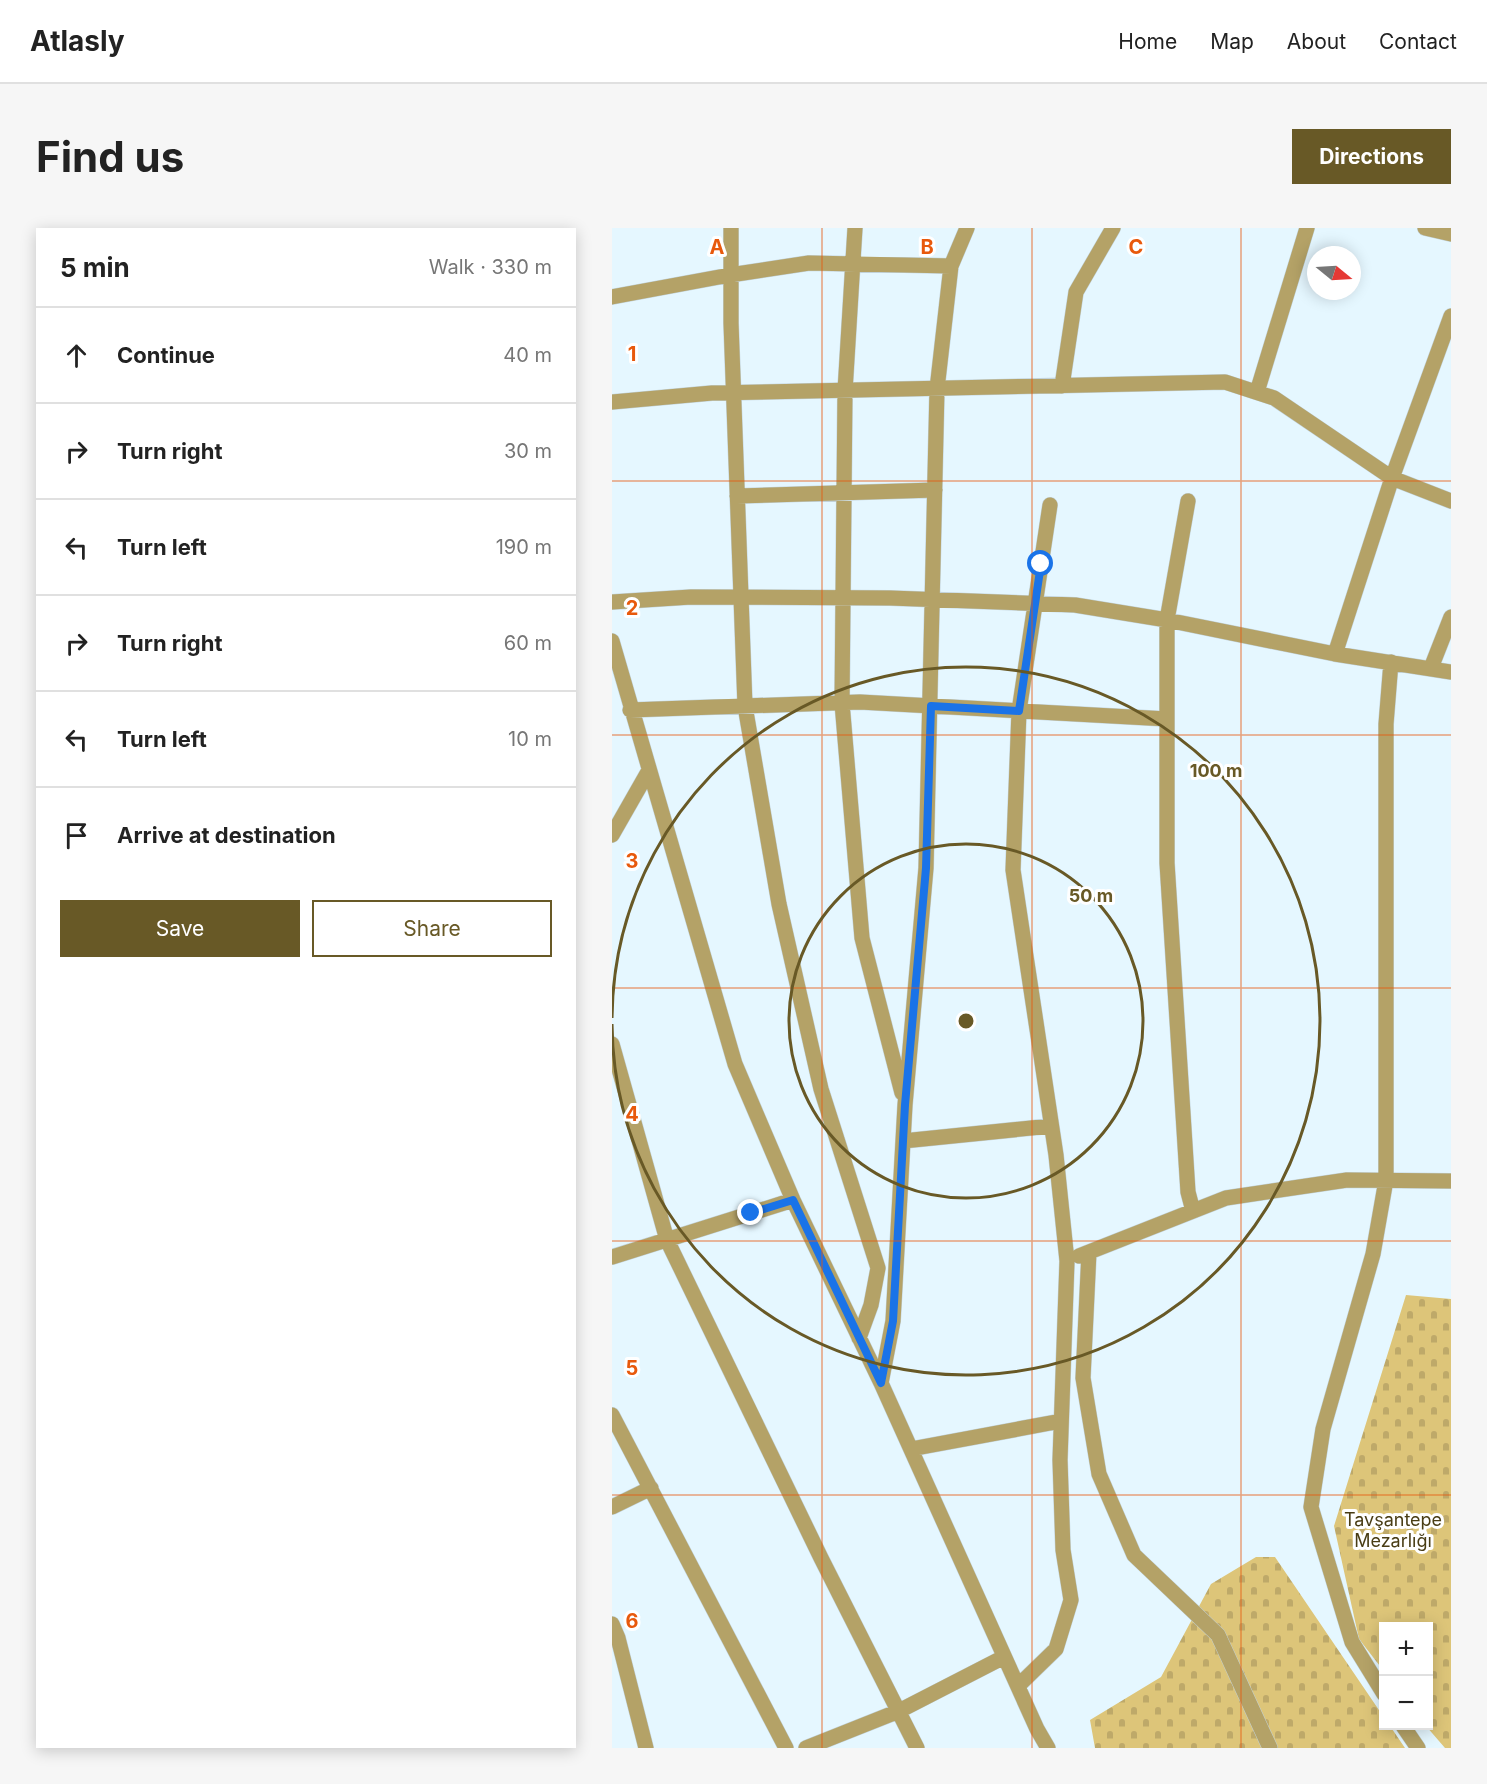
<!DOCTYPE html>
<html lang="en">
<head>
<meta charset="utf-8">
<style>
	:root { --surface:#fff; --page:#f6f6f6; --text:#222; --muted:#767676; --line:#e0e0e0; --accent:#685926 }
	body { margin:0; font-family:Inter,sans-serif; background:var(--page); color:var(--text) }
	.controls { position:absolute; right:18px; bottom:18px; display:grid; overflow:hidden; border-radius:0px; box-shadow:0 3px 15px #0003 }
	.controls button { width:54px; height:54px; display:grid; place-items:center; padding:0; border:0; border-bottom:2px solid var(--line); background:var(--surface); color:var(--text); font:30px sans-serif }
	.compass { position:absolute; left:695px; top:18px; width:54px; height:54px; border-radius:50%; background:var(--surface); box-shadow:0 3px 15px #0003; rotate:108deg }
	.stop { position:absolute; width:18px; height:18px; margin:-14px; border:4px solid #1a73e8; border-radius:50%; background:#fff }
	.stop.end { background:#1a73e8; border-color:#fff; box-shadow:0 2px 6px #0008 }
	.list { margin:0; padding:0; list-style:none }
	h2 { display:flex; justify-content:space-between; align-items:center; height:78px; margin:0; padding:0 24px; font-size:26px }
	h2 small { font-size:20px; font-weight:400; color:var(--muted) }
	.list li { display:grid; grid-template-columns:39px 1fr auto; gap:18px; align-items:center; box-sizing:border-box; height:96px; padding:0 24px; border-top:2px solid var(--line) }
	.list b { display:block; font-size:22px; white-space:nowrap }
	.list em { font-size:20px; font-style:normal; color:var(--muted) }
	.actions { display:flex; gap:12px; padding:18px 24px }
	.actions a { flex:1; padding:14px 0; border:2px solid var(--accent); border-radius:0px; text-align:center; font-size:21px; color:var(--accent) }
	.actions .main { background:var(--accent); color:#fff }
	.icon { flex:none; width:33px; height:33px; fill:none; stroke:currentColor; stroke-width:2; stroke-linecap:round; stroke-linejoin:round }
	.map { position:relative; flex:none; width:839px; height:1520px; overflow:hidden; border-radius:0px }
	header { display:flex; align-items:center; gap:36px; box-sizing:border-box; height:84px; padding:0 30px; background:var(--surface); border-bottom:2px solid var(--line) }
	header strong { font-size:28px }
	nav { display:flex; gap:33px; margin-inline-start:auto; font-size:21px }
	.intro { display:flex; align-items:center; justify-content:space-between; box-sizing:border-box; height:144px; padding:0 36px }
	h1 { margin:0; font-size:42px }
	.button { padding:15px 27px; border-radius:0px; background:var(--accent); color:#fff; font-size:21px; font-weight:700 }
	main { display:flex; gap:36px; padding:0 36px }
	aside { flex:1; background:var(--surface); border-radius:0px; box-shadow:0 3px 15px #0003 }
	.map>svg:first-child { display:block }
	.cemetery { fill:url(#cemetery-stones) }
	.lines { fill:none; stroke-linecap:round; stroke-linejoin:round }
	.minor-casing { stroke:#c2d2d9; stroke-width:16 }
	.minor { stroke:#b4a267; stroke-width:15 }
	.route { stroke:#1a73e8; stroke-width:8 }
	.grid { fill:none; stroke:#e8590c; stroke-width:1.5; stroke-opacity:0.55 }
	.ring { fill:none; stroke:#685926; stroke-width:3 }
	.labels { text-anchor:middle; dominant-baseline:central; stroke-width:6; stroke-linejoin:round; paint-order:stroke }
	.park-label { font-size:18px; fill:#493d15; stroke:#fff }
	.grid-label { font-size:20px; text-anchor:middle; font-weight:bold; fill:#e8590c; stroke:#fff; stroke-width:6; stroke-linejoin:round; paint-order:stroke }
	.centre { fill:#685926; stroke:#fff; stroke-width:3 }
	.ring-label { font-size:18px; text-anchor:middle; font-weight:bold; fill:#685926; stroke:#fff; stroke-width:6; stroke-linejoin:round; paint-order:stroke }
</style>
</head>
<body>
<header>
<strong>Atlasly</strong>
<nav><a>Home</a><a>Map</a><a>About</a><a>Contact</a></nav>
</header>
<div class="intro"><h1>Find us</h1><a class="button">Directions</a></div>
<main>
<aside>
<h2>5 min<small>Walk · 330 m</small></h2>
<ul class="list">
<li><svg class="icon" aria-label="ahead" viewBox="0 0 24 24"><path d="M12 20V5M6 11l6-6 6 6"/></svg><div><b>Continue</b></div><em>40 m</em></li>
<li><svg class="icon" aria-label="right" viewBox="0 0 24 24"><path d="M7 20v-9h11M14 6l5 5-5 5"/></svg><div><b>Turn right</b></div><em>30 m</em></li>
<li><svg class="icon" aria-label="left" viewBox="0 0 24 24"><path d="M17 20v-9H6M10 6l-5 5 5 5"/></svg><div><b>Turn left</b></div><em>190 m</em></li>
<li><svg class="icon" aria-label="right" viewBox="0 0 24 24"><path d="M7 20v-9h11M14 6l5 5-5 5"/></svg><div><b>Turn right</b></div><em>60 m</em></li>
<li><svg class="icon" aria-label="left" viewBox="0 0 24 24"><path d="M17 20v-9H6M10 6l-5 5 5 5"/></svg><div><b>Turn left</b></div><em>10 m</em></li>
<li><svg class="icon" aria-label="arrive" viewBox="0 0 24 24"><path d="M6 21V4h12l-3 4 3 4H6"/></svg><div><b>Arrive at destination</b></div></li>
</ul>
<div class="actions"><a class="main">Save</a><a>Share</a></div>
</aside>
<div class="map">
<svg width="839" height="1520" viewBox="0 0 839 1520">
	<defs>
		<pattern id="cemetery-stones" width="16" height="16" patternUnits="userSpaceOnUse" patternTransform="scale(1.5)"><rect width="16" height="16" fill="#ddc579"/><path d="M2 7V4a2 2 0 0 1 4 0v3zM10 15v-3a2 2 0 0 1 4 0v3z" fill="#bea969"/></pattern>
	</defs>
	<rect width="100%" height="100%" fill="#e5f7ff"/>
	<path class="cemetery" d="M794,1067L839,1071V1520H833L814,1498H816V1398H772L771,1442L747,1411L722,1298Z
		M644,1329H663L771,1488L772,1498H778L793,1520H483L478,1492L549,1449L599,1356Z"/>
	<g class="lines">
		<defs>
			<path id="minor" d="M119,0V95L133,478L167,676L209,861L266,1040L259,1077L247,1110
				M243,0L233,163L230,475L250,710L290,865
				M813,0L839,6
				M0,69L118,47L197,35L339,38
				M450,158L464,64L501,0
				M645,164L695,0
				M0,174L100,165L613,154L662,170L780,250L839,273
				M125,268L323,262
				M576,273L555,392V635L576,964L581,983
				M0,374L79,369L278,370L463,377L555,392L723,426L839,444
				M0,413L123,836L181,972L269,1155L425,1501L436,1520
				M723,426L780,250L839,88
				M819,440L839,389
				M18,482L248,474L555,491
				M0,607L36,544
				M0,816L55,1012L209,1330L305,1520
				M291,913L439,898
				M477,1024L471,1150L487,1246L522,1327L606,1407L658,1520
				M467,1028L614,970L735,952L839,953
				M0,1029L181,972
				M269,1155L281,1093L293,877L314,640L325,161L339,38L355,0
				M0,1187L174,1520
				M299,1221L449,1193
				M0,1279L39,1260
				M0,1396L6,1410L34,1520
				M406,1458L444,1421L459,1372L451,1322L448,1232L455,1033L444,927L401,642L407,483L438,277
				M772,1466L740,1414L699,1279L711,1201L761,1026L774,952V496L779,434
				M791,1498L806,1520
				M194,1520L287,1483L392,1429"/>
		</defs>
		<use href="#minor" class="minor-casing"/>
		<use href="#minor" class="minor"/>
	</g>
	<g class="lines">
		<path class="route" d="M139,985L181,972L269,1155L281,1093L293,877L314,640L319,478L407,483L429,336"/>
	</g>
	<path class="grid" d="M210,0V1520M420,0V1520M629,0V1520M0,253H839M0,507H839M0,760H839M0,1013H839M0,1267H839"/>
	<g class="ring">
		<circle cx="354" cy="793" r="177"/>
		<path d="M0 790A354 354 0 1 1 0 796"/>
	</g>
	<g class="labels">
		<g class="park-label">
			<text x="781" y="1291">Tavşantepe<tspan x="781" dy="21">Mezarlığı</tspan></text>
		</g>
	</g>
	<g class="grid-label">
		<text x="105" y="26">A</text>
		<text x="315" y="26">B</text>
		<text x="524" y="26">C</text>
		<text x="20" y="133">1</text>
		<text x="20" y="387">2</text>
		<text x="20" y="640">3</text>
		<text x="20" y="893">4</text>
		<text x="20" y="1147">5</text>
		<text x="20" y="1400">6</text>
	</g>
	<circle cx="354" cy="793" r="9" class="centre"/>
	<g class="ring-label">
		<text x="604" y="549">100 m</text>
		<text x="479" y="674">50 m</text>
	</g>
</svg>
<div class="controls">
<button>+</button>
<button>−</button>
</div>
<svg class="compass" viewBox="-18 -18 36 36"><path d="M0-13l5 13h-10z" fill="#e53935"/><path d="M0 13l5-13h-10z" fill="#767676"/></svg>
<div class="stop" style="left:429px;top:336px"></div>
<div class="stop end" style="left:139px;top:985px"></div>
</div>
</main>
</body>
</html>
